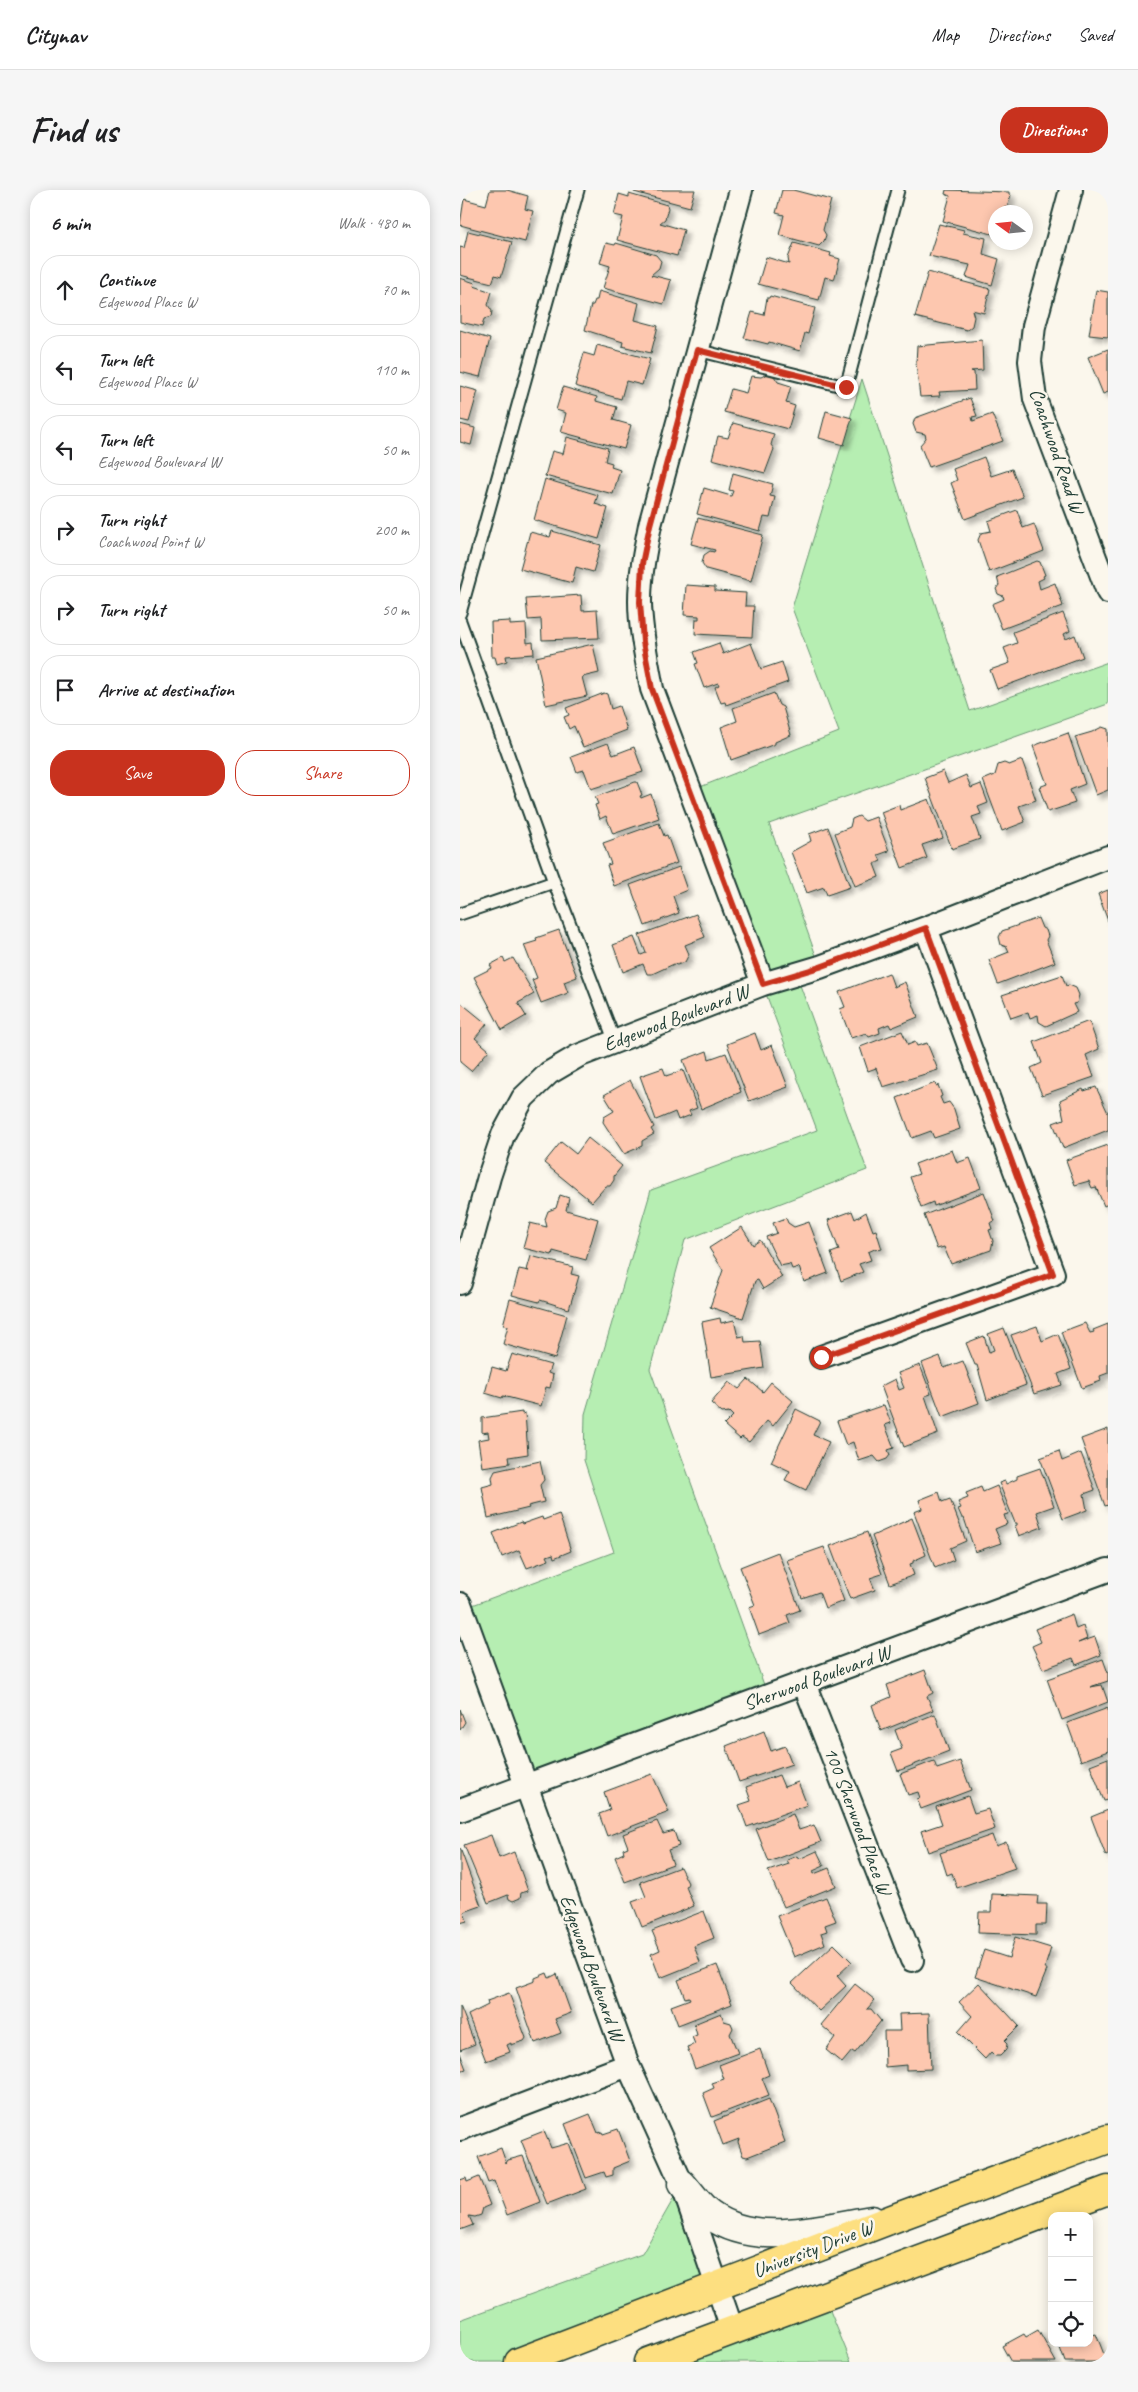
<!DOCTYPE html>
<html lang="en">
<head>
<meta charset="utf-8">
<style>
	:root { --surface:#fff; --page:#f6f6f6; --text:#202124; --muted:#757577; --line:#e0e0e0; --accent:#c8321e }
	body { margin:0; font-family:Caveat,sans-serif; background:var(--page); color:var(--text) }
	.controls { position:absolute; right:15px; bottom:15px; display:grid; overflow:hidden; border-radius:10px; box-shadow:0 2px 12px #0003 }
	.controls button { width:45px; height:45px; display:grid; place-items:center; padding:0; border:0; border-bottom:1px solid var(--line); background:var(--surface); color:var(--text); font:25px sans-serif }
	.compass { position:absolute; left:528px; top:15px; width:45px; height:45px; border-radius:50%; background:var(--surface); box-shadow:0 2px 12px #0003; rotate:285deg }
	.stop { position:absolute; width:15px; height:15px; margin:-11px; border:4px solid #c8321e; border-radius:50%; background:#fff }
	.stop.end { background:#c8321e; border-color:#fff; box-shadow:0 1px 5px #0008 }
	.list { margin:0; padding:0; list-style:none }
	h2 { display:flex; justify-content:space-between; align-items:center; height:65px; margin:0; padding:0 20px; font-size:21px }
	h2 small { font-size:16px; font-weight:400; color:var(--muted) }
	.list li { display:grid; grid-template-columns:32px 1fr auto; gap:15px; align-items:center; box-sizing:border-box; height:70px; margin:0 10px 10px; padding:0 10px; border:1px solid var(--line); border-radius:20px }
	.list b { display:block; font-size:19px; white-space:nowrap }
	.list p { margin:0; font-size:16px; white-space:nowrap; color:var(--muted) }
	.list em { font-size:16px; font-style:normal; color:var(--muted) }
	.actions { display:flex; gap:10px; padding:15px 20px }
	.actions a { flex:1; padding:11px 0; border:1px solid var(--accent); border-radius:20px; text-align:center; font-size:18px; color:var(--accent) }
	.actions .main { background:var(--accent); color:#fff }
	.icon { flex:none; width:28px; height:28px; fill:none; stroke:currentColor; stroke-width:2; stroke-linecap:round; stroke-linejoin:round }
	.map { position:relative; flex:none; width:648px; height:2172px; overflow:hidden; border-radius:20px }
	header { display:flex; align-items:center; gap:30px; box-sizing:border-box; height:70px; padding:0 25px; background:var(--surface); border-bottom:1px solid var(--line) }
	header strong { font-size:24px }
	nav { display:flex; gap:28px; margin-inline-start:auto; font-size:18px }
	.intro { display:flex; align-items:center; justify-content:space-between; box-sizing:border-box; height:120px; padding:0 30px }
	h1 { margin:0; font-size:35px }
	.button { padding:12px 22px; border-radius:20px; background:var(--accent); color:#fff; font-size:18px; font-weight:700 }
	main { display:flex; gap:30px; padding:0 30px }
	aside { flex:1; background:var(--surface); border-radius:20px; box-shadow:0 2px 12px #0003 }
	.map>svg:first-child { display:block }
	.green { fill:#b6eeb2; stroke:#6a9673 }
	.building { fill:#fdc7af; stroke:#1f3d34; filter:url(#shadow) }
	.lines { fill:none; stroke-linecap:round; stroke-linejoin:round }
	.service-casing { stroke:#1f3d34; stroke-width:15 }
	.minor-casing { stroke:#1f3d34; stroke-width:26 }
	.secondary-casing { stroke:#1f3d34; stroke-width:31 }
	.primary-casing { stroke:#1f3d34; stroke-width:31 }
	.service { stroke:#fbf7ec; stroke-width:11 }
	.minor { stroke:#fbf7ec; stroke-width:22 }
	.secondary { stroke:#fbf7ec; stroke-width:28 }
	.primary { stroke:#fddf80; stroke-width:28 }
	.route { stroke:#c8321e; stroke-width:6 }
	.labels { text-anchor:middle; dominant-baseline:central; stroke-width:5; stroke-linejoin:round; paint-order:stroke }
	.street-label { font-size:20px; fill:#1f3d34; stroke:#fbf7ec }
</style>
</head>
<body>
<header>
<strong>Citynav</strong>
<nav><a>Map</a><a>Directions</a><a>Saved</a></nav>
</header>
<div class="intro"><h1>Find us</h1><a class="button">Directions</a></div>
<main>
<aside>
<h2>6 min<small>Walk · 480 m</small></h2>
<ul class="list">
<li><svg class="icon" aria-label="ahead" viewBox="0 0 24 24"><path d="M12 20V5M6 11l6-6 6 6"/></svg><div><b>Continue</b><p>Edgewood Place W</p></div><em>70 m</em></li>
<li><svg class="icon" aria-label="left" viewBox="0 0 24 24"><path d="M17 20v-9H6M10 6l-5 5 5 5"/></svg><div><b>Turn left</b><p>Edgewood Place W</p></div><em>110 m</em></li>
<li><svg class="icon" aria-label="left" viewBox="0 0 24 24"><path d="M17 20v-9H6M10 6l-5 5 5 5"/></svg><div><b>Turn left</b><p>Edgewood Boulevard W</p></div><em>50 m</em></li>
<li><svg class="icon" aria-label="right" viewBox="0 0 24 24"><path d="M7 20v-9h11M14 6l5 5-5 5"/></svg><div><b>Turn right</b><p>Coachwood Point W</p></div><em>200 m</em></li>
<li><svg class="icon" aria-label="right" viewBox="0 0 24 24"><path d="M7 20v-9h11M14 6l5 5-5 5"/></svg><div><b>Turn right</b></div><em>50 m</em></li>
<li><svg class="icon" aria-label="arrive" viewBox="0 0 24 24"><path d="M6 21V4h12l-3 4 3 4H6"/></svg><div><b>Arrive at destination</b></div></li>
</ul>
<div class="actions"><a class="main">Save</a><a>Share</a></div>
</aside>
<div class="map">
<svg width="648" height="2172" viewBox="0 0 648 2172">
	<defs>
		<filter id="shadow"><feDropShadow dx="4.5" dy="4.5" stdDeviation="2.5" flood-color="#0004"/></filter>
	</defs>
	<rect width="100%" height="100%" fill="#fbf7ec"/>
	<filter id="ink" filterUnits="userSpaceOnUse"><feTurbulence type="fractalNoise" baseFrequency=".02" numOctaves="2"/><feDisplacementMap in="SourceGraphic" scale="10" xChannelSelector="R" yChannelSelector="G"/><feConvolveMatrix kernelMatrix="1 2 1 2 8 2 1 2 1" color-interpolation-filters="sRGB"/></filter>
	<g filter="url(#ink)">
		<path class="green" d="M402,189L510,521L648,472V514L309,634L360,777L336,784L407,980L225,1050L190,1179L308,1506L66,1595L2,1419L154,1362L124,1270L125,1224L191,1000L357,940L230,601L379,542L332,418Z
			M222,1994L257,2096L59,2172H0V2130L182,2064Z
			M364,2106L391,2172H194Z"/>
		<path class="building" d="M30,0H47L68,6L65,19L73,21L65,52L0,35L4,9L26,15Z
			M174,0H235L230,17L174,2Z
			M322,0H333L371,10L363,40L366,45L364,51L359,56L319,45L324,25L316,23Z
			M486,0L549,2V4L551,5L547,18L545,17L544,20L552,22H536V45L483,31L490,6L485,4Z
			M159,4L169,7V4L207,15L208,18L205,29L200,33L224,40L217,66L157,50L163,27L154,25Z
			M479,34L504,40L503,43L526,48L523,64L539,69L532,95L506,87L510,75L469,66Z
			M8,41L52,52L41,87L35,85L32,93L0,85V57L4,58Z
			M146,53L155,55L156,53L196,65L201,71L199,78L191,85L211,90L204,114L143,98L150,76L140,73Z
			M334,53L371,63L370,66L380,69L374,90L365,87L359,110L298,94L306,67L329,74L328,68Z
			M468,82L530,99L524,123L512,120L514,127L512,136L507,140L455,127Z
			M0,88L15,93L14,96L32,102L28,115L32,121L31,127L24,129L22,137L0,132Z
			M636,100L648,102V147L629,145Z
			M139,101L179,113L175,130L198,136L191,163L162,156L163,152L125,140L131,115H133L135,110H137Z
			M310,106L355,118L348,144L345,143L340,161L309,152L308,154L284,148L292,122L304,125L307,108H309Z
			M0,140L30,149L20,187L0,182Z
			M522,150L523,180L511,181L514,182L515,200L479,202L480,206L460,207L456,173L457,156Z
			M137,155L190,169L182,195L166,191L161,209L115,196L124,163L134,166Z
			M648,159V202L643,204L628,167Z
			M307,184L314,186L318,192L331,196L326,213L335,216L328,239L264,222L271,199L286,203L291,186L301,187Z
			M0,196L18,201L9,232L0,230Z
			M103,197L137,207L136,211L157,217L153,230L171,235L164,259L101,242L106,223L96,220Z
			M510,208L517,226L512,227L513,231L532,224L543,251L469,277L460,255L466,248L465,244L456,242L453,234L455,228Z
			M366,221L392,228L384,255L359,248Z
			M273,233L314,244L311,255L314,259L305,283L252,269L258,246L268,248Z
			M0,234L15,238L11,255L0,252Z
			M107,247L148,258L145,271L152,273L151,277L160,280L153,304L85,286L92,261L103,264Z
			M524,267L531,286L552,279L563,307L505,329L491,293L497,290L493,279Z
			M273,283L313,294L310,306L315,307L310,328L304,327L300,341L237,324L244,298L271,306L273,301L269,300Z
			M85,289L138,305L135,314L148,318L139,349L74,330Z
			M557,320L563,338L574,334L584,361L529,382L518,350L521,343L531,341L528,331Z
			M238,328L303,345L291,391L246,379L242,373L244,365L250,361L254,362L255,360L231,354Z
			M92,341L141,355L133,382L116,377L112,393L60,379L70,342L90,347Z
			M577,371L580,372L585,385L583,386L584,388L578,391L580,399L595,393L603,416L542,439L532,414L544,409L543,406L538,404L536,399L539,395L537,387Z
			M226,395L255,397V401L286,403L285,416H294L292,447L235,444L236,429H239V426L224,425Z
			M121,405L122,421L137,420L139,448L82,450L81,429L68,430L66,409Z
			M603,423L610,441L604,444L606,449L615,445L623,467L537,499L530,480L550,473L544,458L557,453L553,442Z
			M50,431V435L66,434L67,453L73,452L74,464L46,466L47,471L37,474L35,467H32L31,432Z
			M259,453L263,464L291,453L301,479L322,472L328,492L266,515L265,512L261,513L255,497L259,495L258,493L244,498L235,474L238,473L234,462Z
			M133,454L139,483L122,487L127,506L86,515L76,467Z
			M144,503L147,504L151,519L159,516L167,540L123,557L114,536L109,539L104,527L109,525L106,518Z
			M314,503L319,515L323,517L331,545L315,552V554L271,570L261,537L277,531L273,518Z
			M642,537L648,539V600L636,605L615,547L632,542Z
			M608,543L625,594L610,600L615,613L588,622L579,597L587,594L573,556Z
			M148,553L153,565L174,557L183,582L131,599L124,580L117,582L111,567Z
			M562,570L576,610L559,616L565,632L542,641L523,590L535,585L538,575L544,573L549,575Z
			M483,581L488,593L506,585L511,598L521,594L528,613L518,617L521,624L512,627L520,649L492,659L465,588Z
			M175,592H177L182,605L180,606L181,608L191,604L199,628L153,644L146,626L140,629L135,615L138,614L135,607Z
			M469,609L483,648L462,655L467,668L442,678L421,622L439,615L440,620Z
			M399,626L405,631L416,627L429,661L418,665L421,671L414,674L419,687L395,696L375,643L390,637L392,629Z
			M199,633L204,646L207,645L217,673L154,696L147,675L151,674L143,653Z
			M368,637L390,697L367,705L364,697L347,703L331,662L351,651L349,644Z
			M219,677L227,700L213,706L219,723L185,736L170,695Z
			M648,700V731L638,704Z
			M236,724L245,747L225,755L229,764L225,772L217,775L214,774L192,784H187L183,774L163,782L153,755L174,747L181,765L186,763L179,745Z
			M578,728L582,738L586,740L588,746L586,750L595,772L538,794L529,770L549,762L547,757L541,755L539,747L542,741Z
			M99,740L117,787L104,792L108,803L81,813L72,790L77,788L64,755L77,751L76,748Z
			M43,768L45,772L53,768L74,804L58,813L66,826L42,840L14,787L32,778L30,775Z
			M429,783L434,797L445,792L458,827L431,838L429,834L419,838L420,843L409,847L406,843L391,848L380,819L385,817L379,802Z
			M602,785L606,796L609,795L616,798L619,805L617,813L613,814L617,822L586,836L579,832L578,825L570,828L568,822L551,828L542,805Z
			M0,812L27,834L15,848L29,860L11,881L0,872Z
			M629,831L639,859L626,865L634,887L582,905L571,878L582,873L574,852Z
			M442,841L448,855L455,852L457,856L467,853L478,880L423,897L416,878L408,881L400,857Z
			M295,843L301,860L312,855L328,897L289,911L267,854Z
			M247,861L249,869L266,863L281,902L241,919L223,870Z
			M203,878L206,886L223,880L237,918L229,921L231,925L218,930L215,922L196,930L180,886Z
			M170,890L194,937L191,939L194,944L182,951V956L164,964L143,932L144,927L154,921L144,905Z
			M475,893L476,896L478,895L482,906L480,907L483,914L489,912L494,919L500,939L474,948L471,941L452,948L437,908Z
			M636,897L648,923V940L603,958L593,933L604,929L600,910L623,899L624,901Z
			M128,948L162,976L154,986V990L150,996H146L132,1012L84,973L101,952L116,964Z
			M648,955V1014L644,1016L636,997L632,998L629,991L615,995L606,970Z
			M492,960L497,973L510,968L521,998L474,1016L473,1012L461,1017L450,987L459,984L455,974Z
			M524,1002L535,1031L530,1033L532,1039L529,1040L533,1051L531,1060L491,1074L484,1057L477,1059L464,1025Z
			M100,1005L109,1008L106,1020L138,1029L126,1070L93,1061L92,1065L63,1058L70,1033L87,1037L85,1029L88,1021L96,1018Z
			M392,1021L395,1029L406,1022L413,1041L416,1040L422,1059L418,1060L417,1058L408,1062L411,1070L399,1074L403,1082L381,1091L371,1063L379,1060L368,1030Z
			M326,1028L328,1033L334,1037L349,1032L368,1083L344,1092L339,1077L332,1079L330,1074L320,1076L306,1047L317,1043L313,1033Z
			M282,1037L293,1055L300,1050L322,1087L303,1099L298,1090L295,1091L283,1128L250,1117L263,1080L249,1058Z
			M71,1066L113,1077L111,1084L119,1086L109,1119L80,1110L79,1112L52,1105L59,1079L69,1081L67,1080Z
			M50,1109L107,1125L95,1169L43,1154L48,1136L43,1135Z
			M260,1128L261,1133L274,1130L278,1147L284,1146L285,1152L300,1151L304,1178L251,1187L242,1132Z
			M625,1133L630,1143L634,1142L633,1140L648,1134V1183L640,1186L641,1191L622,1198L601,1142Z
			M577,1136L582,1151L598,1144L611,1179L598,1184L602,1195L574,1204L551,1145Z
			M544,1138L566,1195L527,1210L517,1175H515L506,1153L524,1146L529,1162L534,1160L528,1144Z
			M52,1164L91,1175L88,1183L93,1185L90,1198L86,1197L81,1216L43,1206L42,1208L25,1203L32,1177L46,1181Z
			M480,1166L484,1178L503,1171L519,1213L482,1227L462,1173Z
			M460,1175L471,1204L465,1206L478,1244L444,1257L421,1196L435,1189L439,1200L444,1198L438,1183Z
			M288,1189L303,1202L311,1192L333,1211L313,1236L307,1231L289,1252L282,1247L280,1249L264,1235L273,1226L269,1222L262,1223L251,1213L269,1192L279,1199Z
			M424,1215L431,1233L425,1235L434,1258L428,1260L430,1265L427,1269L419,1272L414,1266L399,1271L393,1252L386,1255L377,1231Z
			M336,1219L360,1231L353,1245L369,1252L346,1300L325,1290L330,1281L311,1272Z
			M62,1222V1224L65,1223L68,1264L49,1267L50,1273L22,1277L18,1250L29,1248L28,1242L22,1243V1228Z
			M648,1239V1315L645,1316L621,1249Z
			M599,1261L602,1271L621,1263L635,1300L624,1304L627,1320L603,1329L580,1268Z
			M80,1271L84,1290L80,1295L84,1312L68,1316L69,1318L28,1328L22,1297L33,1294L32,1287L35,1281Z
			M580,1278L594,1316L577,1322L582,1337L559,1346L555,1336L557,1335V1333H555L539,1293L545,1291L546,1294L557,1289V1286Z
			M537,1296L548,1324L544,1325L547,1334L535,1339L541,1353L515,1362L504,1328H502L498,1319L501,1318L498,1312L508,1308L506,1303L521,1297L523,1302Z
			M479,1302L482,1312L490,1309L506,1351L490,1358L494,1370L475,1378L454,1322L462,1319L459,1310Z
			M99,1324L111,1361L94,1368L93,1364L87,1366L89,1370L67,1378L59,1360L42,1367L33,1343L61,1332L62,1334L82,1327L83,1330Z
			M452,1328L466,1365L453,1371V1373L450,1374L454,1385L430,1394L412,1346Z
			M407,1342L422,1384L410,1388L415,1400L390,1409L370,1356Z
			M364,1357L384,1411L365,1418L359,1402L342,1408L327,1370Z
			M318,1362L340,1420L327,1425L330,1433L299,1445L289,1417L295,1415L280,1377Z
			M612,1424L616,1439L623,1436L627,1449L618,1453L635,1447L641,1465L616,1475L613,1468L583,1479L572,1456L581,1452L575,1439Z
			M643,1469L648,1483V1491L630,1497L642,1495L648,1512L602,1530L587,1489Z
			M465,1480L473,1503L467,1506L473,1520L421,1541L412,1515L431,1507L427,1495Z
			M648,1518V1561L621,1571L607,1533Z
			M0,1519L5,1532L0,1540Z
			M475,1524L489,1561L438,1581L431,1563L442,1559L435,1540Z
			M304,1541L311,1561L325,1556L332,1574L279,1592L266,1556Z
			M648,1568V1610L644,1611L630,1575Z
			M474,1571L477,1579L500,1571L511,1600L461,1619L457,1609L460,1608L458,1602L448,1605L440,1584Z
			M192,1584L209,1622L147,1646L139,1624L150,1620L144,1602Z
			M319,1585L324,1597L338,1592L347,1615L287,1637L279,1615L291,1611L286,1597Z
			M508,1606L514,1623L528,1619L535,1639L468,1662L461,1641L482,1634L476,1617Z
			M648,1620V1665L646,1666L631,1627Z
			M333,1624L339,1640L354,1635L361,1652L309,1672L296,1639Z
			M197,1631L203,1644L214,1641L219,1656L208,1660L213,1674L165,1692L155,1667L164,1663L163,1659L168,1657L163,1644Z
			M31,1645L39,1668L54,1662L68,1701L61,1703L60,1708L53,1711L49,1709L48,1705L28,1713L4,1655Z
			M532,1645L536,1656L546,1652L555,1678L497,1698L492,1683L487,1685L480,1663Z
			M0,1658L21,1716L4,1722L7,1731L0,1733Z
			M357,1661L364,1676L353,1681L354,1684L369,1678L376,1696L324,1717L308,1681L329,1674L327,1670L337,1666L339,1669Z
			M220,1677L228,1693L226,1697L234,1716L182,1737L172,1712L186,1707L180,1692Z
			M532,1704L578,1706L577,1714H587L586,1735H576V1745L518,1743L519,1722H531Z
			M366,1707L376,1731L365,1735L367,1741L361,1743L365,1754L334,1767L317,1726Z
			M244,1721L254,1748L234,1756L240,1772L200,1788L191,1764L200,1760L192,1741Z
			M555,1747L591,1758L585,1777L587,1780L576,1807L515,1787L524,1760L549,1768Z
			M374,1754L392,1772L377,1786L386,1796L359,1821L332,1793Z
			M257,1775L272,1814L218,1835L211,1816L230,1809L229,1807L225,1808L218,1790Z
			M87,1783L89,1788L97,1784L111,1823L95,1829L101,1843L75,1853L56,1798L75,1791V1788Z
			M519,1793L559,1836L544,1851L547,1854L546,1860L540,1866H535L531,1862L525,1869L498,1842L512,1826L499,1812Z
			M395,1794L415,1810L407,1819H411L421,1831L395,1863L392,1861L382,1873L366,1860L375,1847L361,1835Z
			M49,1803L66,1848L64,1851L51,1855V1853L47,1855L50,1862L26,1871L8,1825L28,1815L27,1811Z
			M0,1816L15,1854L0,1860Z
			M261,1823L264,1831L271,1833L273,1838L270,1844L278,1863L235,1879L227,1857L235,1854L232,1847L237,1845L234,1834Z
			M469,1823L471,1879L446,1880V1875L425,1877L424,1841H440L439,1824Z
			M300,1859L309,1885L302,1888L309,1905L252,1927L243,1903L254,1898L252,1893L264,1889L259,1875Z
			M0,1863L6,1879L0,1881Z
			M309,1909L325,1952L287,1967L283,1966L278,1952L279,1949L263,1955L254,1931Z
			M130,1924L138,1943L142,1942L143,1944L158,1939L170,1971L153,1978V1985L146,1987L144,1982L126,1988L105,1934Z
			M84,1941L91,1958L109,1953L126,1999L87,2014L61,1950Z
			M41,1958L46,1973L48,1970L63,1966L80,2012L47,2025L34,1991L28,1993L18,1967Z
			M19,1987L30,2015L23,2018L21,2025L15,2027L9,2026L13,2035L0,2040V1990L6,1988L7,1992Z
			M578,2140L596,2172H551L542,2156L564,2144L566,2147Z
			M636,2144L647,2172H605L600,2158L612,2153H629V2146Z"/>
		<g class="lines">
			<defs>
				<path id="service" d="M237,160L386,197L438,0
					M0,423L118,0
					M0,431L94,692L155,852
					M0,724L94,692"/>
				<path id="minor" d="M281,0L190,335C185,360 180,385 180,411C180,440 187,470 192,499L303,794
					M611,0L574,136L570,171L575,209L648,402
					M0,1093L29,987L43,945L63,908L89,883L118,866L303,794L360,777L466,738L648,667
					M361,1167L593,1084L466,738
					M0,1414L168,1875L222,1994L272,2139
					M344,1493L452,1770
					M0,1620L648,1380
					M0,1939L168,1875"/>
				<path id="secondary" d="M222,1994C231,2004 240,2018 250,2025C296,2058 361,2038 412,2030"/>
				<path id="primary" d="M59,2172L440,2026L648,1949
					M188,2172L648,2000"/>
			</defs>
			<use href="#service" class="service-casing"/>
			<use href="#minor" class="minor-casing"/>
			<use href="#secondary" class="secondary-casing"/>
			<use href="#primary" class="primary-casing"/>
			<use href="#service" class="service"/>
			<use href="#minor" class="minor"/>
			<use href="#secondary" class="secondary"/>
			<use href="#primary" class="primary"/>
		</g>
	</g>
	<g class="lines" filter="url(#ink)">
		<path class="route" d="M361,1167L593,1084L466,738L360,777L303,794L192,499L183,452L180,412L182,374L190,335L237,160L386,197"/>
	</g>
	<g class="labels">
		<g class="street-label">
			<text transform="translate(597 261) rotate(71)">Coachwood Road W</text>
			<text transform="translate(216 828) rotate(-21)">Edgewood Boulevard W</text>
			<text transform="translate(357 1488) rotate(-20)">Sherwood Boulevard W</text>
			<text transform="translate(398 1631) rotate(69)">100 Sherwood Place W</text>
			<text transform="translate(132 1778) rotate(70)">Edgewood Boulevard W</text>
			<text transform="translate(353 2059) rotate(-21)">University Drive W</text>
		</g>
	</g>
</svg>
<div class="controls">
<button>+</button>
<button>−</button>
<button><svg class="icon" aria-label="locate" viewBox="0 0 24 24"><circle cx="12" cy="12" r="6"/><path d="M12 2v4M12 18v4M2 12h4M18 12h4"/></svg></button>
</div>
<svg class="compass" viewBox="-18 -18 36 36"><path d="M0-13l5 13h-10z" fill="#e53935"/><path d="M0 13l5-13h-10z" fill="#757577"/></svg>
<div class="stop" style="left:361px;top:1167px"></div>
<div class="stop end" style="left:386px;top:197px"></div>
</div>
</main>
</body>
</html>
